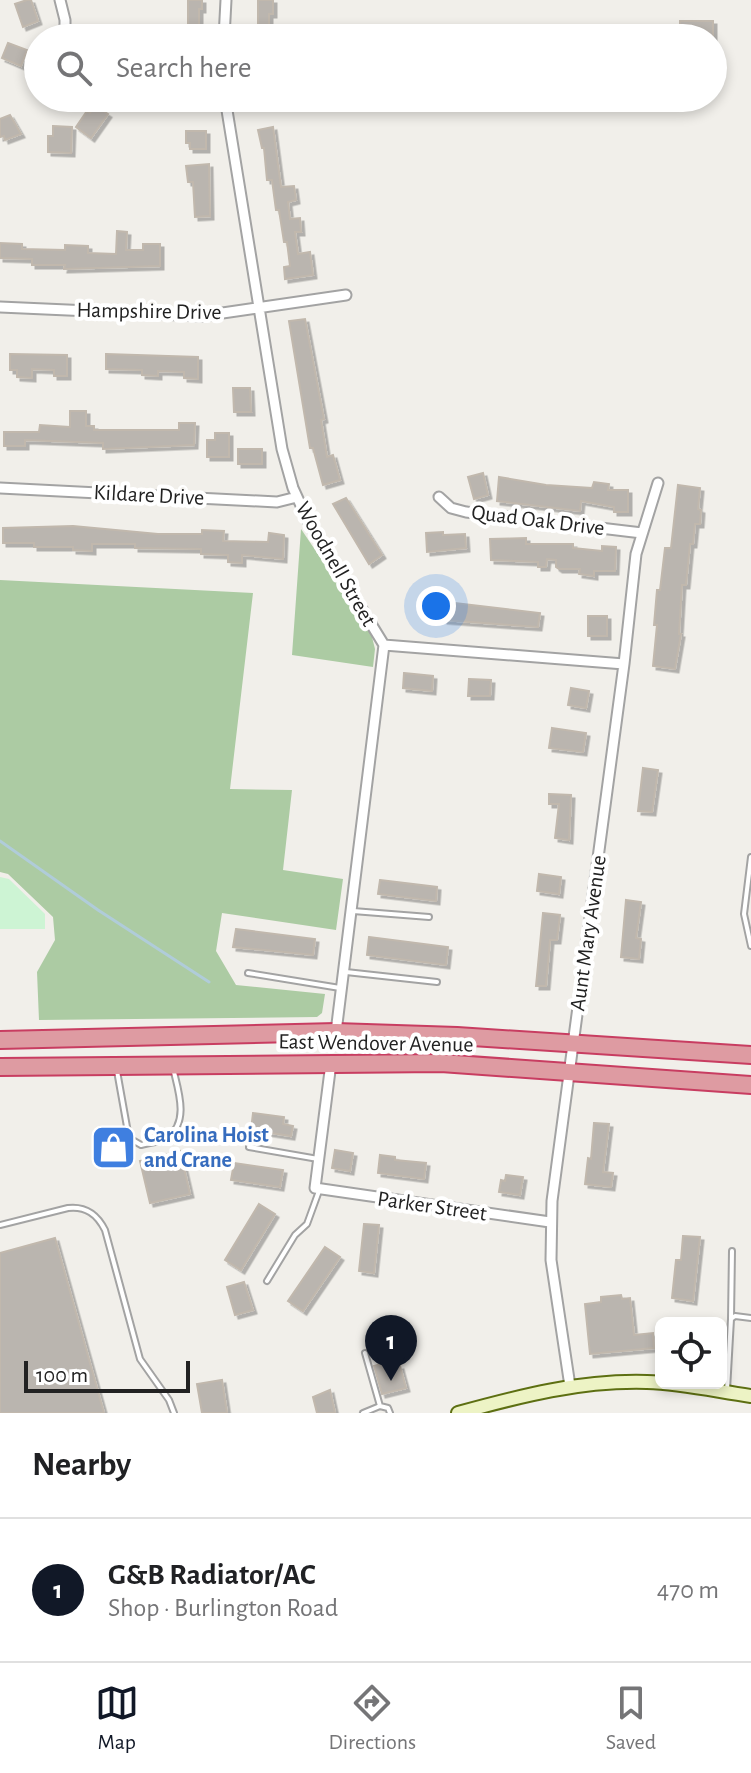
<!DOCTYPE html>
<html lang="en">
<head>
<meta charset="utf-8">
<style>
	:root { --surface:#fff; --page:#f6f6f6; --text:#202124; --muted:#757577; --line:#e0e0e0; --accent:#111827 }
	body { margin:0; font-family:"Alegreya Sans",sans-serif; background:var(--page); color:var(--text) }
	.controls { position:absolute; right:24px; bottom:24px; display:grid; overflow:hidden; border-radius:12px; box-shadow:0 4px 12px #0003 }
	.controls button { width:72px; height:72px; display:grid; place-items:center; padding:0; border:0; border-bottom:2px solid var(--line); background:var(--surface); color:var(--text); font:40px sans-serif }
	.scale { position:absolute; left:24px; bottom:20px; width:166px; box-sizing:border-box; padding-left:8px; border:4px solid #222; border-top:0; font-size:22px; line-height:28px; white-space:nowrap; color:#222; -webkit-text-stroke:6px #fff; paint-order:stroke }
	.you { position:absolute; left:436px; top:606px; width:28px; height:28px; margin:-20px; border:6px solid #fff; border-radius:50%; background:#1a73e8; box-shadow:0 0 0 12px #1a73e833 }
	.badge { display:grid; place-items:center; width:52px; height:52px; border-radius:50%; background:var(--accent); color:#fff; font-size:26px; font-weight:700 }
	.pin { position:absolute; translate:-50% -66px; filter:drop-shadow(0 2px 4px #0008) }
	.pin::after { content:''; position:absolute; top:42px; width:28px; height:24px; background:inherit; clip-path:polygon(0 0,100% 0,50% 100%) }
	.list { margin:0; padding:0; list-style:none }
	h2 { display:flex; justify-content:space-between; align-items:center; height:104px; margin:0; padding:0 32px; font-size:34px }
	h2 small { font-size:26px; font-weight:400; color:var(--muted) }
	.list li { display:grid; grid-template-columns:52px 1fr auto; gap:24px; align-items:center; box-sizing:border-box; height:144px; padding:0 32px; border-top:2px solid var(--line) }
	.list b { display:block; font-size:30px; white-space:nowrap }
	.list p { margin:0; font-size:26px; white-space:nowrap; color:var(--muted) }
	.list em { font-size:26px; font-style:normal; color:var(--muted) }
	.icon { flex:none; width:44px; height:44px; fill:none; stroke:currentColor; stroke-width:2; stroke-linecap:round; stroke-linejoin:round }
	.map { position:relative; flex:none; width:751px; height:1413px; overflow:hidden }
	.search { position:absolute; background:var(--surface); box-shadow:0 4px 12px #0003; left:24px; right:24px; top:24px; height:88px; display:flex; align-items:center; gap:20px; box-sizing:border-box; padding:0 28px; border-radius:44px; color:var(--muted); font-size:30px }
	.sheet { height:248px; background:var(--surface) }
	nav { display:flex; justify-content:space-around; align-items:center; box-sizing:border-box; height:112px; border-top:2px solid var(--line); background:var(--surface); font-size:22px; color:var(--muted) }
	nav a { display:grid; justify-items:center; gap:4px }
	nav .on { color:var(--accent) }
	.map>svg:first-child { display:block }
	.forest { fill:#accba3 }
	.park { fill:#cdf4d4 }
	.lines { fill:none; stroke-linecap:round; stroke-linejoin:round }
	.stream { stroke:#b0ccd9; stroke-width:3 }
	.building { fill:#bab5af; stroke:#c1b8ad; stroke-width:2; filter:url(#shadow) }
	.lane-casing { stroke:#a3a3a3; stroke-width:8 }
	.street-casing { stroke:#a3a3a3; stroke-width:13 }
	.secondary-casing { stroke:#5d6f12; stroke-width:16 }
	.highway-casing { stroke:#c83d61; stroke-width:20 }
	.lane { stroke:#fff; stroke-width:4 }
	.street { stroke:#fff; stroke-width:9 }
	.secondary { stroke:#edf3c5; stroke-width:12 }
	.highway { stroke:#de9ba2; stroke-width:16 }
	.labels { text-anchor:middle; dominant-baseline:central; stroke-width:8; stroke-linejoin:round; paint-order:stroke }
	.street-label { font-size:22px; fill:#222; stroke:#fff }
	.shop-label { font-size:22px; font-weight:bold; fill:#366cbe; stroke:#fff; text-anchor:start }
</style>
</head>
<body>
<div class="map">
<svg width="751" height="1413" viewBox="0 0 751 1413">
	<defs>
		<filter id="shadow"><feDropShadow dx="3.5" dy="3.5" stdDeviation="0" flood-color="#0004"/></filter>
	</defs>
	<rect width="100%" height="100%" fill="#f1efea"/>
	<path class="forest" d="M301,529L371,633L375,649L373,667L292,655Z
		M0,580L253,593L230,789L292,790L283,870L343,879L336,930L222,913L216,951L236,985L325,994L322,1013L317,1017L39,1020L37,972L55,940L53,917L8,874L0,872Z"/>
	<path class="park" d="M0,877L9,879L45,914V929H0Z"/>
	<g class="lines">
		<path class="stream" d="M0,841L98,910L209,982"/>
	</g>
	<path class="building" d="M27,0H31L38,21L23,27L15,4Z
		M188,0H202V9H199V38H184V25H188Z
		M258,0H273V14H269V38H254V27H258Z
		M680,21H713V38L680,36Z
		M8,43L27,50L21,66L2,58Z
		M95,106L108,114L91,138L76,127L87,111L90,113Z
		M10,115L21,134L5,140L4,136L0,137V119Z
		M53,126L72,127L71,153L48,152V136H53Z
		M273,127L281,187L294,186L296,200L288,202L290,219L300,218L301,232H295L298,254L310,252L313,275L285,279L284,267L290,266L287,242H284L279,210H276L272,180H267L264,148H262L258,130Z
		M186,131H206V149H190V143H186Z
		M209,164L210,216L195,217L193,182H188L186,166Z
		M117,231L127,232L126,250H143V244H160V266L64,269L65,265H32V259L0,258V243L22,244V249L65,250V245L88,246V253L116,254Z
		M305,319L324,419L321,420L327,457L333,455L340,480L323,485L313,448H310L289,321Z
		M10,354L67,355V376H54V370L32,369V378L17,377V370H10Z
		M106,354L198,357V379L184,378V372L158,371V376L142,375V370L106,369Z
		M233,388H250L251,412H234Z
		M70,411H86V426H94V430H179V423H195L194,445L103,449V443L25,440V446H4V432H39L40,425L70,427Z
		M215,433H229V457H207V440H215Z
		M238,449H262V464H238Z
		M483,473L488,495L474,499L468,477Z
		M499,477L546,485L592,488L594,482L609,484L608,490H628V512H614V507L581,501L580,511L497,501Z
		M678,485L700,488L698,509L701,510L700,524H695L693,544H690L686,585H682L679,634H681L675,669L653,666L657,625H654L657,590H660L665,548H671Z
		M346,498L382,555L369,564L333,504Z
		M73,526L158,534H202V530L224,531L223,541L268,542L269,533L284,535L283,559L242,555V563L228,562V555L201,554V549L135,548V544H92V551L73,550V547H34V543H3V528Z
		M443,532V535L465,534L466,548L427,552L426,533Z
		M526,538V544H573V548L602,551V546L616,547L615,571H594V576L579,574L580,569H559L556,567V560L547,559L546,567H538V562L491,560L490,539Z
		M446,602L540,613L538,627L444,620Z
		M588,616H607V636H588Z
		M404,673L433,676L432,691L403,688Z
		M469,679L491,680L490,696H468Z
		M571,688L589,691L586,708L568,705Z
		M552,728L586,733L583,752L549,748Z
		M643,768L658,770L652,812L638,811Z
		M549,794L571,795L569,840L555,838L559,804H549Z
		M539,874L561,877L559,894L537,891Z
		M380,880L437,887L436,901L378,894Z
		M626,900L641,902L636,938L641,939L639,959L621,957Z
		M543,913L560,915L557,940H550L546,986H536Z
		M236,929L315,939L313,955L233,947Z
		M369,937L448,947L446,965L367,955Z
		M253,1113L284,1117L283,1124L293,1126L291,1136L251,1130Z
		M594,1123L609,1124L603,1172L613,1173L611,1187L585,1184L588,1158L591,1159Z
		M335,1150L353,1153L350,1171L332,1168Z
		M180,1151L190,1194L150,1203L140,1161Z
		M380,1155L395,1157V1160L426,1163L424,1179L378,1173Z
		M234,1163L283,1170L280,1187L231,1180Z
		M506,1175L523,1177L520,1195L499,1192L501,1180L505,1181Z
		M259,1204L275,1214L241,1270L225,1260Z
		M364,1224L379,1225L374,1273L359,1271Z
		M683,1236L700,1237L693,1301L672,1298L676,1260H681Z
		M55,1238L104,1413H0V1253Z
		M325,1247L340,1257L303,1311L288,1301Z
		M244,1282L253,1310L235,1315L227,1287Z
		M621,1295L622,1299L630,1298L634,1335L653,1333L654,1348L590,1354L585,1304L601,1302V1297Z
		M392,1361L394,1368L400,1366L406,1388L382,1394L374,1366Z
		M222,1380L227,1413H202L197,1384Z
		M330,1390L335,1413H317L313,1397Z"/>
	<g class="lines">
		<defs>
			<path id="lane" d="M751,857L744,914L751,946
				M353,911L429,917
				M346,972L437,982
				M248,973L340,988
				M117,1071L129,1138L141,1145C149,1143 160,1142 167,1138C190,1122 178,1090 173,1068
				M249,1147L318,1159
				M0,1225L68,1208C86,1206 97,1214 105,1230L140,1359L169,1400L174,1413
				M267,1281L295,1235L307,1224L319,1191
				M731,1319L732,1251
				M365,1353L380,1406
				M727,1390L731,1319L735,1316L751,1318
				M363,1413L380,1406L388,1408L390,1413"/>
			<path id="street" d="M60,0L65,20V38
				M224,38L226,0
				M225,98L282,449L293,488L309,523L384,645L336,1032
				M0,307L202,316L346,295
				M0,488L277,502L297,497
				M439,497L451,508L466,512L642,533
				M384,645L624,664
				M331,1063L315,1188L550,1222
				M570,1386L551,1260L552,1201L624,664L636,554L658,483"/>
			<path id="secondary" d="M458,1413C520,1396 581,1380 647,1382C682,1383 716,1391 751,1396"/>
			<path id="highway" d="M0,1040L336,1032L457,1036L751,1055
				M0,1067L441,1063L751,1085"/>
		</defs>
		<use href="#lane" class="lane-casing"/>
		<use href="#street" class="street-casing"/>
		<use href="#secondary" class="secondary-casing"/>
		<use href="#highway" class="highway-casing"/>
		<use href="#lane" class="lane"/>
		<use href="#street" class="street"/>
		<use href="#secondary" class="secondary"/>
		<use href="#highway" class="highway"/>
	</g>
	<defs>
		<symbol id="shop-square" viewBox="-11 -11 22 22"><rect x="-9" y="-9" width="18" height="18" rx="4" fill="#3f7fe0" stroke="#fff"/><path d="M-5-2.5h2.3a2.7 3.5 0 0 1 5.4 0H5L5.5 6h-11ZM-1.5-2.5h3a1.5 2.3 0 0 0-3 0Z" fill="#fff"/></symbol>
	</defs>
	<g fill-rule="evenodd">
		<use href="#shop-square" x="88" y="1122" width="51" height="51"/>
	</g>
	<g class="labels">
		<g class="street-label">
			<text transform="translate(149 311) rotate(1)">Hampshire Drive</text>
			<text transform="translate(149 495) rotate(3)">Kildare Drive</text>
			<text transform="translate(538 520) rotate(7)">Quad Oak Drive</text>
			<text transform="translate(336 564) rotate(60)">Woodnell Street</text>
			<text transform="translate(588 933) rotate(-82)">Aunt Mary Avenue</text>
			<text transform="translate(376 1043) rotate(1)">East Wendover Avenue</text>
			<text transform="translate(432 1206) rotate(8)">Parker Street</text>
		</g>
		<g class="shop-label">
			<text x="144" y="1135">Carolina Hoist<tspan x="144" dy="25">and Crane</tspan></text>
		</g>
	</g>
</svg>
<div class="controls">
<button><svg class="icon" aria-label="locate" viewBox="0 0 24 24"><circle cx="12" cy="12" r="6"/><path d="M12 2v4M12 18v4M2 12h4M18 12h4"/></svg></button>
</div>
<div class="scale">100 m</div>
<div class="you"></div>
<div class="pin badge" style="left:391px;top:1381px">1</div>
<div class="search"><svg class="icon" aria-label="search" viewBox="0 0 24 24"><circle cx="10" cy="10" r="6"/><path d="M15 15l6 6"/></svg>Search here</div>
</div>
<section class="sheet">
<h2>Nearby<small></small></h2>
<ul class="list">
<li><span class="badge">1</span><div><b>G&amp;B Radiator/AC</b><p>Shop · Burlington Road</p></div><em>470 m</em></li>
</ul>
</section>
<nav>
<a class="on"><svg class="icon" aria-label="map" viewBox="0 0 24 24"><path d="M3 6l6-2 6 2 6-2v14l-6 2-6-2-6 2zM9 4v14M15 6v14"/></svg>Map</a>
<a><svg class="icon" aria-label="directions" viewBox="0 0 24 24"><path d="M12 3l9 9-9 9-9-9zM9 14v-3h6M13 9l2 2-2 2"/></svg>Directions</a>
<a><svg class="icon" aria-label="saved" viewBox="0 0 24 24"><path d="M7 4h10v16l-5-4-5 4z"/></svg>Saved</a>
</nav>
</body>
</html>
